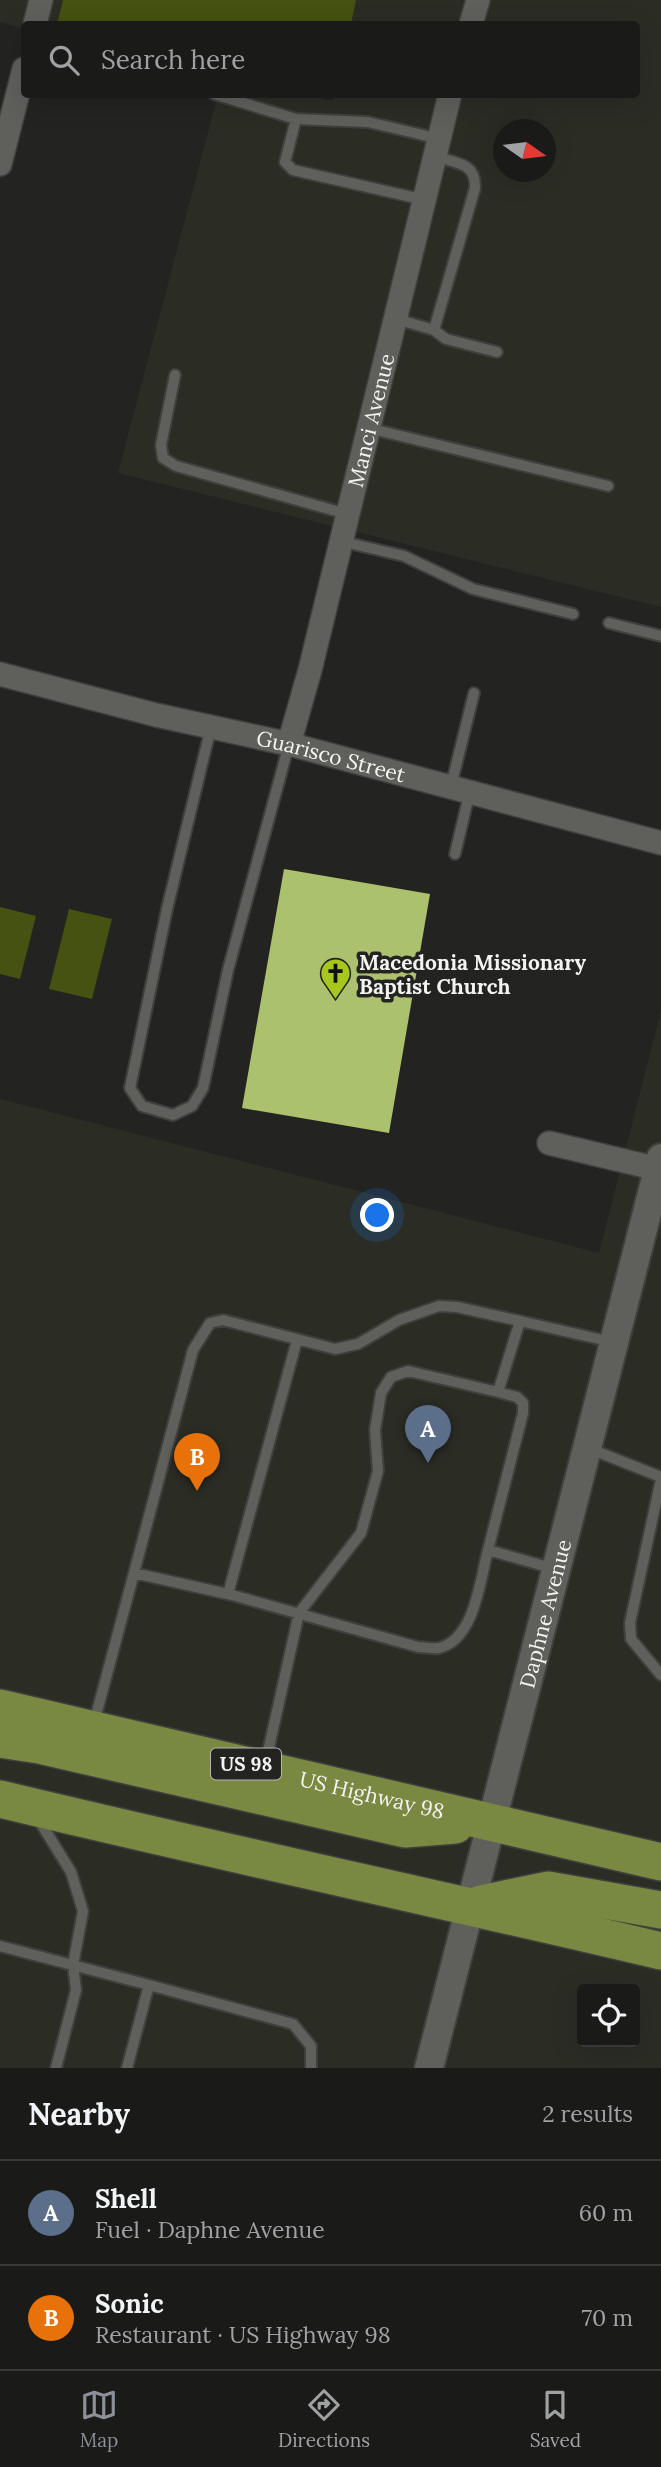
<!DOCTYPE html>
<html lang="en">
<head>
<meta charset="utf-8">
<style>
	:root { --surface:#1a1b19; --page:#232422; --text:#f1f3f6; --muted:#9fa1a2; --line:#383938; --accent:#8c9099 }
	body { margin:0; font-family:Lora,serif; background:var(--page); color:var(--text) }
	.controls { position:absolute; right:21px; bottom:21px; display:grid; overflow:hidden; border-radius:7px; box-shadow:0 7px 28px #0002 }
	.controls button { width:63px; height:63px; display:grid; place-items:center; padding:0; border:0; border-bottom:2px solid var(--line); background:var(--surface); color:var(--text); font:35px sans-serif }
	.compass { position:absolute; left:493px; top:119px; width:63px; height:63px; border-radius:50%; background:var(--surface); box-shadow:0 7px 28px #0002; rotate:104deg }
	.you { position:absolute; left:378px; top:1216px; width:24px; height:24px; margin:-18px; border:5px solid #fff; border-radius:50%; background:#1a73e8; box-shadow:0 0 0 10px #1a73e833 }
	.badge { display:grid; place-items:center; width:46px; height:46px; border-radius:50%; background:var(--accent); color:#fff; font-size:23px; font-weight:700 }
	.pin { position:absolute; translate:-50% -58px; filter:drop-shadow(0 2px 4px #0008) }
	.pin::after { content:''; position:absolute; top:37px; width:24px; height:21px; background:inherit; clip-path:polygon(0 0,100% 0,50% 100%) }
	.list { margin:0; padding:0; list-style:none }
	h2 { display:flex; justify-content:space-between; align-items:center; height:91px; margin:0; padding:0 28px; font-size:30px }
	h2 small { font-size:23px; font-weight:400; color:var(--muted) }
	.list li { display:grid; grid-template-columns:46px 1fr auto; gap:21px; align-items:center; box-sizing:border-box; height:105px; padding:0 28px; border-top:2px solid var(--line) }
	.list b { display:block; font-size:26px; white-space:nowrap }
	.list p { margin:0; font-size:23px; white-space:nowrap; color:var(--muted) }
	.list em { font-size:23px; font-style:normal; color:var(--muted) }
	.icon { flex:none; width:38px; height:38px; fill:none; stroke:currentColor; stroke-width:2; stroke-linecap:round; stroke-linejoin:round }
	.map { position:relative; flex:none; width:661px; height:2068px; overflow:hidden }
	.search { position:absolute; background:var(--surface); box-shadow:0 7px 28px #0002; left:21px; right:21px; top:21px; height:77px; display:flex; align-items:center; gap:18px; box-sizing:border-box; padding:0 24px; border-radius:7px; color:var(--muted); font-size:26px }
	.sheet { height:301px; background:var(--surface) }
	nav { display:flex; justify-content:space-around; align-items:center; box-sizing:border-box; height:98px; border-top:2px solid var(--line); background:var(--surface); font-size:19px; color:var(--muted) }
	nav a { display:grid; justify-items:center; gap:4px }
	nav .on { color:var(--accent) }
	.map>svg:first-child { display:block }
	.built { fill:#2b2d25; fill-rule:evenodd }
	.green { fill:#455211 }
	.building { fill:#acc16d }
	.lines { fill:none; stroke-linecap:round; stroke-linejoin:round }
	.service-casing { stroke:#3f403d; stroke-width:14 }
	.minor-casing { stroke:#3f403d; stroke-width:26 }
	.tertiary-casing { stroke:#3f403d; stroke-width:32 }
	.primary-casing { stroke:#3f403d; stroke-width:40 }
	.service { stroke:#5f605c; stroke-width:10 }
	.minor { stroke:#5f605c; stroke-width:23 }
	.tertiary { stroke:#5f605c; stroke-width:28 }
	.primary { stroke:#7a8942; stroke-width:37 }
	.labels { text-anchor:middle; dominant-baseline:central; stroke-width:7; stroke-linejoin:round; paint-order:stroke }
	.shield { fill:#232421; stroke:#b5b6b3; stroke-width:2 }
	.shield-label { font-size:19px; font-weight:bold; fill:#f3f4f1 }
	.street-label { font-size:21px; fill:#f3f4f1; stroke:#232421 }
	.poi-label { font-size:21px; font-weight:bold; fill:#f3f4f1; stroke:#232421; text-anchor:start }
</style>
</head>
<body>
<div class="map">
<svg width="661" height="2068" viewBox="0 0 661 2068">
	<rect width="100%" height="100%" fill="#232421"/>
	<path class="built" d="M0,0H63L57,24H24V29L0,22Z
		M356,0H661V607L118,473L218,95L305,94L332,101L334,94H636V24H351ZM504,130H546V172H504Z
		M661,1011V2068H0V1099L599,1253ZM582,1989H635V2042H582Z"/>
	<path class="green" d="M63,0H356L351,24H57Z
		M0,907L36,916L20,979L0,974Z
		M69,909L112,919L92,999L49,989Z"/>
	<path class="building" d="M284,869L430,894L389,1133L242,1108Z"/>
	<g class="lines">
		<defs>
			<path id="service" d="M214,94L296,119L368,122L440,139
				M296,119L285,162L293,170L425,200
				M396,319L434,330L475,188C476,162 457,164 435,156
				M434,330L446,339L497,352
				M175,375L161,445L163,458L176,466L347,514
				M368,428L608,486
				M340,541L404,556L473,589L573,614
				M609,623L661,636
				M211,727L167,909L130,1088L142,1106L173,1115L192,1106L203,1088L228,970L289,744
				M451,786L474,693
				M455,854L470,791
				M588,1448L661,1477
				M661,1479L630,1623L631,1639L661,1675
				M555,1569L488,1550L523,1413V1403L517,1397L498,1392L520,1321L612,1342
				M134,1573L193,1350L210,1323L223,1320L335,1349L358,1344L399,1320L439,1306L457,1307L520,1321
				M228,1594L297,1340
				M94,1723L134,1573L232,1595L418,1647C424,1647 433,1649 439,1648C475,1639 480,1580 488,1550
				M265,1765L299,1613L361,1533L378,1471L375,1430L381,1393L391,1377L408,1371L498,1392
				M37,1817L71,1872L83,1911L73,1965L76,1990L56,2068
				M0,1946L149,1985L127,2068
				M149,1985L293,2024L311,2046V2068"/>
			<g id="minor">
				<path d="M35,24L41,0"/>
				<path d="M471,24L478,0"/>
				<path d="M0,164L24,69"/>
				<path id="s1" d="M0,674L156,715L289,744L661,843"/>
				<path id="s2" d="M289,744L310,670L450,94"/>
				<path d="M549,1143L658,1169"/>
			</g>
			<g id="tertiary">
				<path id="s3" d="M429,2068L661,1158"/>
			</g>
			<g id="primary">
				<path id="s4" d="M0,1708L661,1862"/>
				<path d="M0,1739L39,1745L405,1829L455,1825"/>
				<path d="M0,1799C220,1852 441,1899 661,1951"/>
				<path d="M481,1904L548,1890L661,1910"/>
			</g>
		</defs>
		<use href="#service" class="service-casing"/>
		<use href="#minor" class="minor-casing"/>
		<use href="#tertiary" class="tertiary-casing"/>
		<use href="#primary" class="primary-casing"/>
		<use href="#service" class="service"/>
		<use href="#minor" class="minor"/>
		<use href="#tertiary" class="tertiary"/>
		<use href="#primary" class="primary"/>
	</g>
	<defs>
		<symbol id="church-pin" viewBox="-11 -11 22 30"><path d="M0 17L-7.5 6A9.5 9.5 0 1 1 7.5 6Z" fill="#a8c71c" stroke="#232421"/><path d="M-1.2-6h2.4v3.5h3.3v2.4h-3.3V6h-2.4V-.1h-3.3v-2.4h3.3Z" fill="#111"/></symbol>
	</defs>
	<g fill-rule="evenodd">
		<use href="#church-pin" x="318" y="956" width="35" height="47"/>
	</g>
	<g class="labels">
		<rect class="shield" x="211" y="1748.5" width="70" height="31" rx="5"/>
		<g class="shield-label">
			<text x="246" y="1764">US 98</text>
		</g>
		<g class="street-label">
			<text stroke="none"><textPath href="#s2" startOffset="334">Manci Avenue</textPath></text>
			<text stroke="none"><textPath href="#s1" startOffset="341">Guarisco Street</textPath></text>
			<text stroke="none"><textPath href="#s3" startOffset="469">Daphne Avenue</textPath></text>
			<text stroke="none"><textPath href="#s4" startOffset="382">US Highway 98</textPath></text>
		</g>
		<g class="poi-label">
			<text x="359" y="962">Macedonia Missionary<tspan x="359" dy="24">Baptist Church</tspan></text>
		</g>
	</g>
</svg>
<div class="controls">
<button><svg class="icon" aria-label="locate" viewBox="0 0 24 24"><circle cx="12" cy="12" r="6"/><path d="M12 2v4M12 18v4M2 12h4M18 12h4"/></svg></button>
</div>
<svg class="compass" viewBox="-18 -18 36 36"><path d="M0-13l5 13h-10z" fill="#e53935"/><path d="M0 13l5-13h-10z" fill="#9fa1a2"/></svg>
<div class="you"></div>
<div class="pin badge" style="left:428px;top:1463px;background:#5c6f8a">A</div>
<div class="pin badge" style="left:197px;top:1491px;background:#e8710a">B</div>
<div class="search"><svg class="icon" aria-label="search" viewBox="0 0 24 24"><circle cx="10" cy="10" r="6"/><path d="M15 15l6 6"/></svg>Search here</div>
</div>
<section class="sheet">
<h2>Nearby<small>2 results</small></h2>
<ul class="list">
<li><span class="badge" style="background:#5c6f8a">A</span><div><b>Shell</b><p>Fuel · Daphne Avenue</p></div><em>60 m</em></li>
<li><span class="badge" style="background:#e8710a">B</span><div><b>Sonic</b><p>Restaurant · US Highway 98</p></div><em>70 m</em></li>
</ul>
</section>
<nav>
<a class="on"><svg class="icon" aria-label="map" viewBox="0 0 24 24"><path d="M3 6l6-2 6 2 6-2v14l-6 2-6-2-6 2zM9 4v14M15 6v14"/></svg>Map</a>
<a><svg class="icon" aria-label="directions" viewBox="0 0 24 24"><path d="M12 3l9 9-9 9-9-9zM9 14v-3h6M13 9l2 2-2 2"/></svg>Directions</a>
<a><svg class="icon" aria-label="saved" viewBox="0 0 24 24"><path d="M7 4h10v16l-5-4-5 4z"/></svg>Saved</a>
</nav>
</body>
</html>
